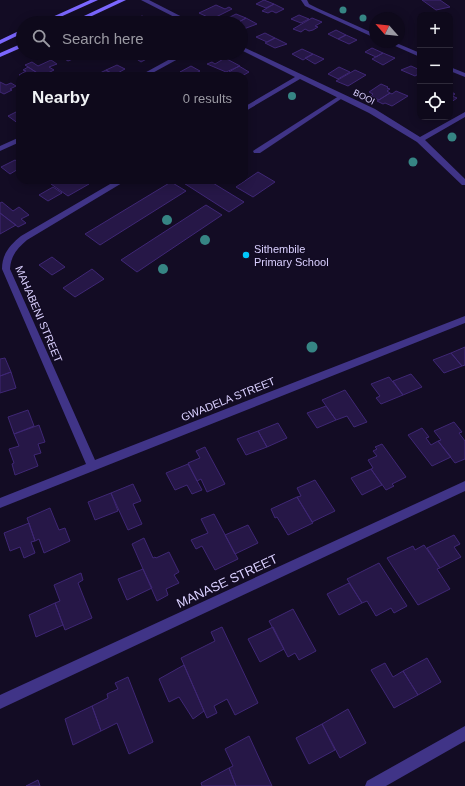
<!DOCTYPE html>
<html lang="en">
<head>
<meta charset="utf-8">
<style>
	:root { --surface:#0e091b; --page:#171224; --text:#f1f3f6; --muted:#9b9aa3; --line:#2e2a3a }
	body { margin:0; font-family:Helvetica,sans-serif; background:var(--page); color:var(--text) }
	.controls { position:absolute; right:12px; top:12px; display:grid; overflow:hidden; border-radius:8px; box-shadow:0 2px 10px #0003 }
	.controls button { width:36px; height:36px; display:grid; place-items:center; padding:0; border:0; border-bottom:1px solid var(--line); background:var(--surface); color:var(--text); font:20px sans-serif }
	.compass { position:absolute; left:369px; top:12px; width:36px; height:36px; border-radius:50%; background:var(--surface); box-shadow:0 2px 10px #0003; rotate:297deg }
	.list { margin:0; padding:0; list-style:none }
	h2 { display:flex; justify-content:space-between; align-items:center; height:52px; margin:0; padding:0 16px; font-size:17px }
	h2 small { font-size:13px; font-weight:400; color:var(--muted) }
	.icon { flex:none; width:22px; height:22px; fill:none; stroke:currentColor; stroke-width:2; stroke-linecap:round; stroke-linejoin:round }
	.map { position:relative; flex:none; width:465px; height:786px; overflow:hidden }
	.search { position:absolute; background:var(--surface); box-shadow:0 2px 10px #0003; left:16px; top:16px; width:232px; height:44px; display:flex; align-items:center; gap:10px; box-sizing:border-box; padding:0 14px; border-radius:22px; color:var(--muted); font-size:15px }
	.panel { position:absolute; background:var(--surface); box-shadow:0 2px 10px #0003; left:16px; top:72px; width:232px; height:112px; border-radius:12px }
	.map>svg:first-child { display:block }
	.building { fill:#261747; stroke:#3f2775 }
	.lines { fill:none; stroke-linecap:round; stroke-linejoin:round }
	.service { fill:#403487; fill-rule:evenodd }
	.minor { fill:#403487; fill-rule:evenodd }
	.secondary { fill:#7b67ff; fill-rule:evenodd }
	.tree { fill:#368584 }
	.poi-dot { fill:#00c8fb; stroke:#130c24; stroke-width:1.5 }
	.labels { text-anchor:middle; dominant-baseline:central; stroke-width:3; stroke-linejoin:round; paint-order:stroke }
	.far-street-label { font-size:9px; fill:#dad0ff; stroke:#130c24 }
	.poi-label { font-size:11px; fill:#dad0ff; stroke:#130c24; text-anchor:start }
	.street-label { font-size:11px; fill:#dad0ff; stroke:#130c24 }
	.near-street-label { font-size:13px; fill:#dad0ff; stroke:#130c24 }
</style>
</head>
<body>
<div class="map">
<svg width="465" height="786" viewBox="0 0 465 786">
	<rect width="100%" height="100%" fill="#130c24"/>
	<path class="building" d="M264,0L274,4L266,8L256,4Z
		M422,0H440L450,7L436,10Z
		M274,4L284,9L276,13L272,11L268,13L262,11Z
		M216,5L225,9L229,7L232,9L212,19L199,13Z
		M236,14L246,18L237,23H227L222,21Z
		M299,15L309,19L301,23L291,19Z
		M142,16L150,19H149L155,23H124Z
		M246,18L257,24L241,30V23H237Z
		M312,18L322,22L315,26L318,27L313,30L309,31L305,29L301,32L293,29Z
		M336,30L346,35L338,39L328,34Z
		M265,33L275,38L267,42L256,37Z
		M346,35L357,40L349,44L338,39Z
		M275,38L287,44L275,48L265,43Z
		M372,48L383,53L376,57L365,52Z
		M302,49L313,54L303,60L292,54Z
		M67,53H75L80,56L68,61L60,56Z
		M128,53H146L152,56L141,62Z
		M383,53L395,58L383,65L372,59Z
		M313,54L324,59L315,64L305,58Z
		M225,58L240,66L226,72L207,64L212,62L215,64Z
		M51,60L57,64L49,67L54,70L48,73L51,75L50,76H42L25,65L32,62L38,66Z
		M117,65L125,69L114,75L106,70Z
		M191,66L200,71L191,76L180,72Z
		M239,66L249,72L242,76H237L229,72Z
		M411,66L420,70V73L415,76L401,70Z
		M28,67L39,74L36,75L38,76H21L19,75L26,71L23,70Z
		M339,67L350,72L338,79L328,74Z
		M106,70L114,75L94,76Z
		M355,70L366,75L348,86L336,81Z
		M0,82L6,85L11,83L16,86L10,89L12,90L4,94L0,92Z
		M381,84L388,87L387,88L390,89L387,91L390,93L379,100L371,96L373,94L369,92Z
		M396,91L408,96L392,106L385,103L383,104L377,101L390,93L392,94Z
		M450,91L455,94L452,96L457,98L450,103Z
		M20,110V123L19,124L8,116Z
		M15,160L20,163V168L10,174L1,167Z
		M258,172L275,182L253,197L236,187Z
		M58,180H84L89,184L68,196L51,184Z
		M179,180H208L244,202L229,212Z
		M171,182L186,191L100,245L85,234Z
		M53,187L62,193L48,201L39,195Z
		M2,202L13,211L19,207L29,215L21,219L26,223L18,227L0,213V203Z
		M206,205L222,215L137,272L121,260Z
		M0,213L16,225L0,234Z
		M52,257L65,267L52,275L39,265Z
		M92,269L104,279L75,297L63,288Z
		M465,347V365L462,366L451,353Z
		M451,353L462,366L444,373L433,360Z
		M5,358L11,372L0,376V359Z
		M11,372L16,388L0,393V376Z
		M411,374L422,387L403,395L393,381Z
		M389,377L403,395L381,404L376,398L380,396L371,384Z
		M345,390L367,422L354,427L347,416L336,420L322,400Z
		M326,406L336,420L317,428L307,413Z
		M28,410L34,426L14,434L8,417Z
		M454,422L462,432L459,433L465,441V459L455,463L438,441L441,440L434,431Z
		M278,423L287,438L267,447L258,431Z
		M39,425L45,442L38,444L41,453L34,455L38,466L15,475L12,464L14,463L9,449L19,446L14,434Z
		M422,428L429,437L426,438L431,445L438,441L451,457L432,466L408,435Z
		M258,431L267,447L246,455L237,439Z
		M382,444L406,477L392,484L394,486L386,490L371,469L373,468L368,460L377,456L373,451L377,449L375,447Z
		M205,447L225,484L207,492L201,479L197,481L188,463L200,458L196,451Z
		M188,464L202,490L192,494L187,485L175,490L166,473Z
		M371,469L382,485L362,495L351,478Z
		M315,480L335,511L312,522L297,497L301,496L297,488Z
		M133,484L141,501L133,504L142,524L128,530L111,493Z
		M111,493L118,511L95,520L88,502Z
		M297,497L313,523L288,535L277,517L275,518L271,509Z
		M50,508L59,530L65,528L70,541L44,553L39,539L35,541L27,518Z
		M214,514L238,559L215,570L202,546L196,549L191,540L208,533L201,519Z
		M29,523L35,541L31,542L35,553L24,558L20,547L10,551L4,533Z
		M248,525L258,543L235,554L225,535Z
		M454,535L460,544L454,547L461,557L440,568L427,548Z
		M144,538L153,558L155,557L156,558L169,552L179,572L174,575L179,583L166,589L168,595L157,601L132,544Z
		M424,545L440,568L437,569L450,589L418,605L387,558L413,546L415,550Z
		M379,563L407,606L394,613L391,608L376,616L367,601L362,603L347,579Z
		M143,569L152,588L127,600L118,579Z
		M81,573L83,580L78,583L92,618L65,630L55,603L60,601L54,585Z
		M349,583L362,603L339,615L327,594Z
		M55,603L63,625L36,637L29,615Z
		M293,609L316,651L299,660L295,653L288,657L269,621Z
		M222,627L258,703L235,715L227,699L214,706L217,713L207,718L181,658L215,641L211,632Z
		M273,627L284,649L260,662L248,639Z
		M427,658L441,682L418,695L403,671Z
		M385,663L393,677L403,671L418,695L394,708L371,670Z
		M184,665L204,711L193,719L179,697L169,702L159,679Z
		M128,677L153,742L129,754L117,723L101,731L92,706L108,698L107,694L118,689L115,683Z
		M92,706L101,731L73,745L65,719Z
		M348,709L366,743L340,758L322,724Z
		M322,724L335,750L309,764L296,738Z
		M249,736L272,786H236L229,768L233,766L225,749Z
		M229,768L236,786H202L201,783Z
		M38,780L40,786H26Z"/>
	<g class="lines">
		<path class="service" d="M342,94L345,96L344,97L260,153H254L253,151Z"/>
		<path class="minor" d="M141,0H149L194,23H186Z
			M301,0H307L309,4L317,8L375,34V38L305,6Z
			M386,42H394L420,53V57Z
			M241,46L375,109L420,137L465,112V117L425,140L465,179V185H462L417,142L369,113L300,79L244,112V107L295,77L241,50Z
			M181,53H189L147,76H139Z
			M450,67L465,73V77L450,71Z
			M20,137V142L0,151V146Z
			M117,180H127L27,240C17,249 11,255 10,269L95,460L465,316V323L0,508V498L86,464L2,269C2,254 10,245 21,236Z
			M465,481V491L0,709V695Z
			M465,726V741L386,786H365L367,781Z"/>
		<path class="secondary" d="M90,0H98L47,23H39Z
			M118,0H126L77,23H69Z
			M23,29V33L0,44V40Z
			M23,43V47L0,57V53Z"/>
	</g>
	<g class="tree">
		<circle cx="343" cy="10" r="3.5"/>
		<circle cx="363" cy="18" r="3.5"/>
		<circle cx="292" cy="96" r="4"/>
		<circle cx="452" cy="137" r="4.5"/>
		<circle cx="413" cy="162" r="4.5"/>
		<circle cx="167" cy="220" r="5"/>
		<circle cx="205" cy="240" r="5"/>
		<circle cx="163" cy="269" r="5"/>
		<circle cx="312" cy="347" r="5.5"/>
	</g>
	<circle class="poi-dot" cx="246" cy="255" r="4"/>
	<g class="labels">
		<g class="far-street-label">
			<text transform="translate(364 97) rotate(27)">BOOI</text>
		</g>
		<g class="poi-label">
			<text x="254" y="249">Sithembile<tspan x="254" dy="13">Primary School</tspan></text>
		</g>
		<g class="street-label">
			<text transform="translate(39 314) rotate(67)">MAHABENI STREET</text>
			<text transform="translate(228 399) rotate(-22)">GWADELA STREET</text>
		</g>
		<g class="near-street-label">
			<text transform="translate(227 581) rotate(-25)">MANASE STREET</text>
		</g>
	</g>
</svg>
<div class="controls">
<button>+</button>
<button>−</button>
<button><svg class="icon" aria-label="locate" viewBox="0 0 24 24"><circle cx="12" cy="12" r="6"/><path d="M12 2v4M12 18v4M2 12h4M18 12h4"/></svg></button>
</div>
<svg class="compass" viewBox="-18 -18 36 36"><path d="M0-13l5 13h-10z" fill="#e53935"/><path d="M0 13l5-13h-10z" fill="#9b9aa3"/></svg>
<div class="search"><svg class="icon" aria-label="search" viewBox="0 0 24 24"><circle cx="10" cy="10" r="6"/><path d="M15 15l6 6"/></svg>Search here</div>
<section class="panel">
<h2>Nearby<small>0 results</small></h2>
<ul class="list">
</ul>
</section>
</div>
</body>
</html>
